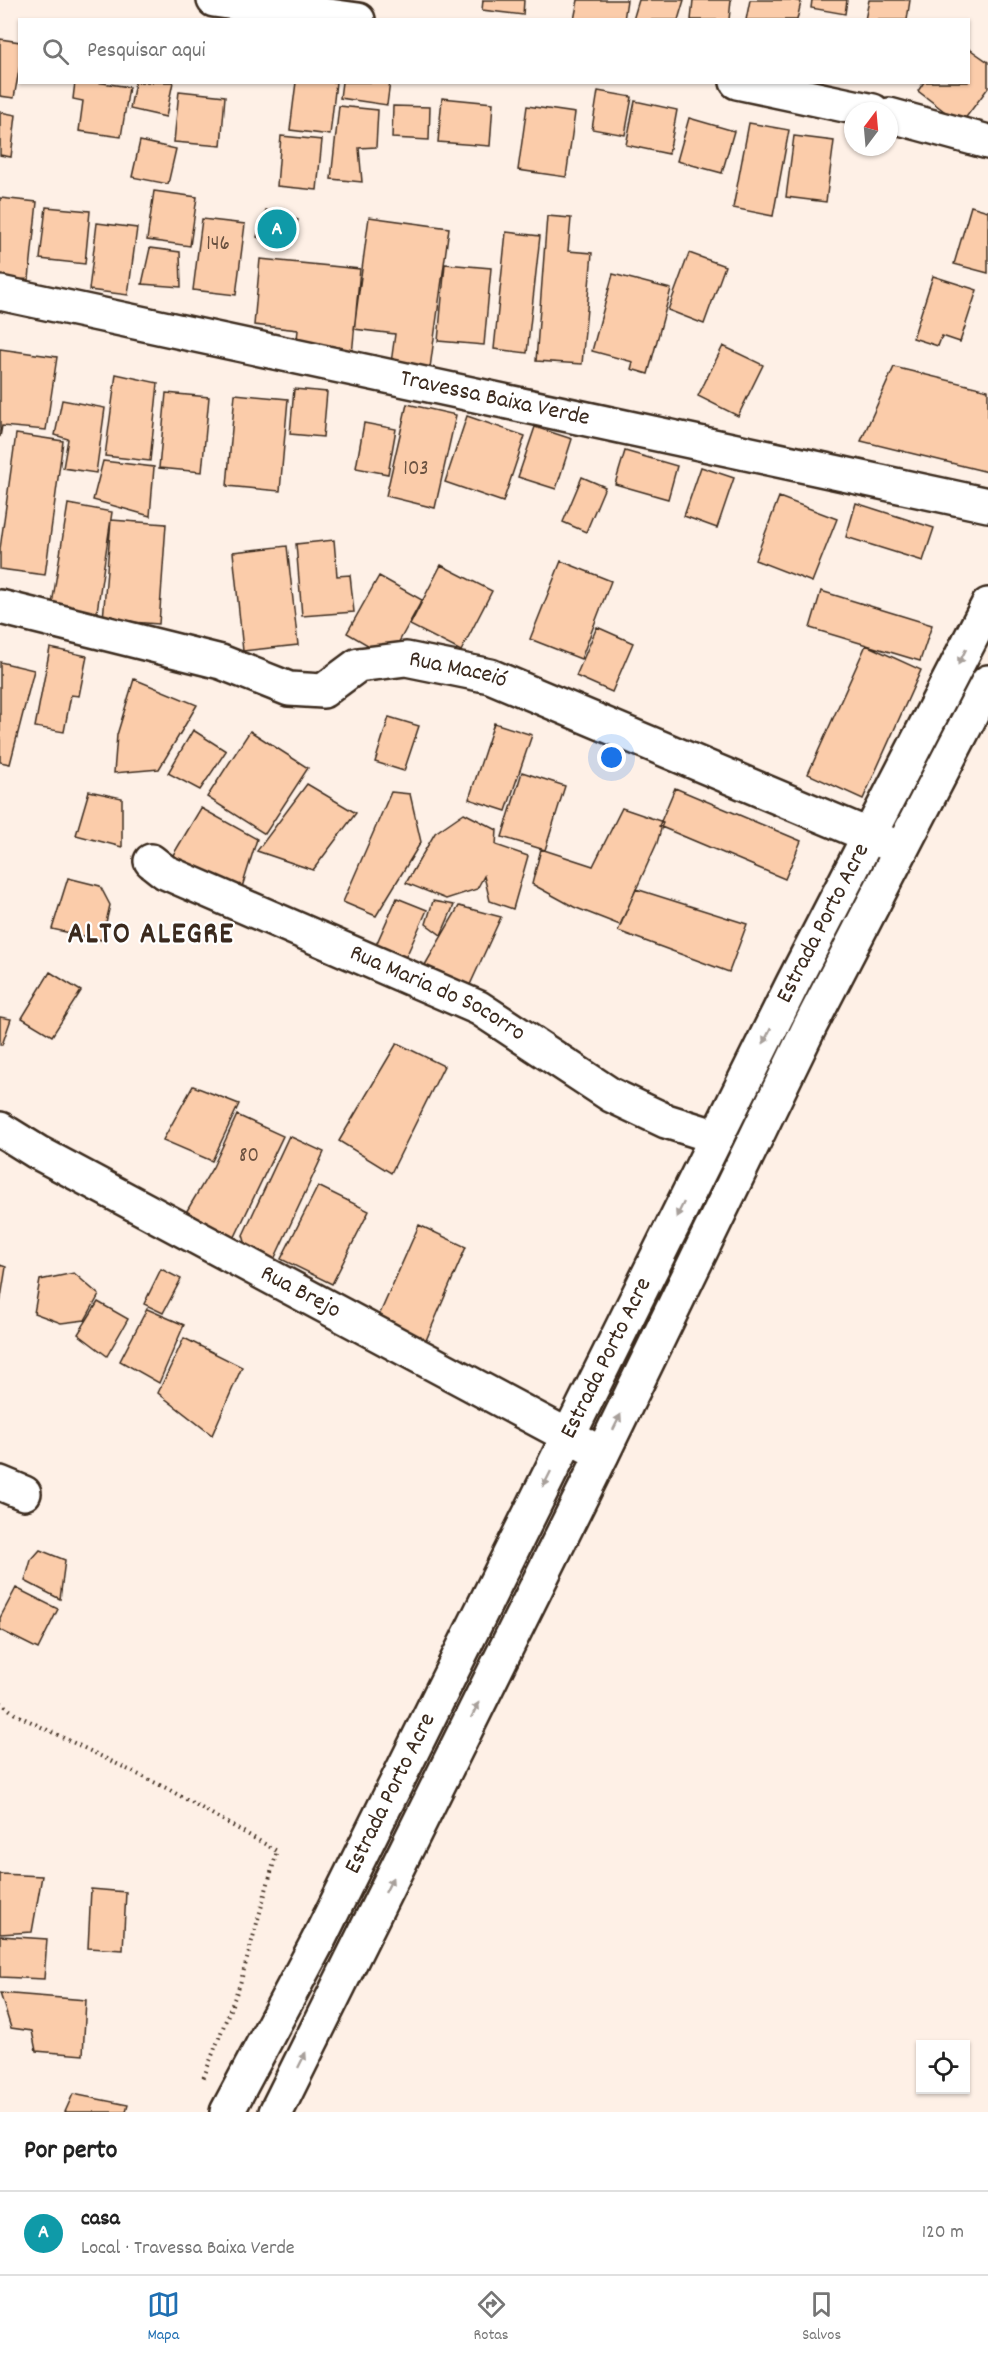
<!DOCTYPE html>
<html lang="pt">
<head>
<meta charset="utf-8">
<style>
	:root { --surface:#fff; --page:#f2f2f2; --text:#222; --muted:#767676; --line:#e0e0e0; --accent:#1f6fb2 }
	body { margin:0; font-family:Dekko,sans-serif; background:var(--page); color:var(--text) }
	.controls { position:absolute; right:18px; bottom:18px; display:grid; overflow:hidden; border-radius:0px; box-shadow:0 2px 4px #0004 }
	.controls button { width:54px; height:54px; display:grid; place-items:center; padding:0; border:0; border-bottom:2px solid var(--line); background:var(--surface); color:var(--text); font:30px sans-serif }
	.compass { position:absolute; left:844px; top:102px; width:54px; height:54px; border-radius:50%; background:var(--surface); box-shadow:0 2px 4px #0004; rotate:16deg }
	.you { position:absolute; left:612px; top:758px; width:21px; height:21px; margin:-15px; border:4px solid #fff; border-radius:50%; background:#1a73e8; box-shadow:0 0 0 9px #1a73e833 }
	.badge { display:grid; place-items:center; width:39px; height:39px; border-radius:50%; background:var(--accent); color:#fff; font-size:20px; font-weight:700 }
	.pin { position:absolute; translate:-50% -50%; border:3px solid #fff; box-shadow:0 2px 6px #0006 }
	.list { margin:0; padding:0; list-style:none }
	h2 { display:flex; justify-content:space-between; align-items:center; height:78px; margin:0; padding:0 24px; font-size:26px }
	h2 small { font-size:20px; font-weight:400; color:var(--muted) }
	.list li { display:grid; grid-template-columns:39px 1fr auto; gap:18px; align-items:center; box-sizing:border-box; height:84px; padding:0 24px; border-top:2px solid var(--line) }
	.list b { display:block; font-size:22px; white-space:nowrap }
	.list p { margin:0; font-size:20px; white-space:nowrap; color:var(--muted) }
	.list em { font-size:20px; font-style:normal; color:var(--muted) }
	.icon { flex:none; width:33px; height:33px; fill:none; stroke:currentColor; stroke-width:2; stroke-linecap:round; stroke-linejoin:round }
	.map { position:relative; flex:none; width:988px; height:2112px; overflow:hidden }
	.search { position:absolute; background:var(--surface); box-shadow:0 2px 4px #0004; left:18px; right:18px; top:18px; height:66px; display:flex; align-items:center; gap:15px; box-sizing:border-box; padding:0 21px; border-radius:0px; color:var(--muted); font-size:22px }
	.sheet { height:162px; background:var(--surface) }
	nav { display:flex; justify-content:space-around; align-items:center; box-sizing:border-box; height:84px; border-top:2px solid var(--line); background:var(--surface); font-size:16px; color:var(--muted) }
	nav a { display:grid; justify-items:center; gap:3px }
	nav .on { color:var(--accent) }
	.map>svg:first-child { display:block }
	.building { fill:#fbccaa; stroke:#3b2a1e; stroke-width:1.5 }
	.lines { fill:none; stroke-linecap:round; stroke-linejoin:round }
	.street-casing { stroke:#3b2a1e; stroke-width:38 }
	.secondary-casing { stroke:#3b2a1e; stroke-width:38 }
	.path { stroke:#3b2a1e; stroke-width:4; stroke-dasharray:1.5 4.5; stroke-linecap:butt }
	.street { stroke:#fff; stroke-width:33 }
	.secondary { stroke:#fff; stroke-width:33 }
	.oneway { fill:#a79f9a }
	.labels { text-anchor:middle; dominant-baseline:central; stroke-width:4.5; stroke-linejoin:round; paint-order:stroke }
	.number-label { font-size:21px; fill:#6b5241 }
	.street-label { font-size:24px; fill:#3b2a1e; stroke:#fff }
	.district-label { font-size:30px; font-weight:bold; letter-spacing:1.5px; fill:#3b2a1e; stroke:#fff }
</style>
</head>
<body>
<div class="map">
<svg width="988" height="2112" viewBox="0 0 988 2112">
	<rect width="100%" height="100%" fill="#fef0e6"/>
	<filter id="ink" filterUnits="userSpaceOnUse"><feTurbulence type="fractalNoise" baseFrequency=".0167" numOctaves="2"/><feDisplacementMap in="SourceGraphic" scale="12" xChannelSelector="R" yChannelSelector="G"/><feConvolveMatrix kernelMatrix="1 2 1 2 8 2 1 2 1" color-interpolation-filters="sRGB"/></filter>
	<g filter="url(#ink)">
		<path class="building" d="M483,0H524L523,15L482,10Z
			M578,0H627L624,20H574Z
			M639,0H684L678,20H633Z
			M693,0H731L729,20H691Z
			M750,0H793L801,2L797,20H746Z
			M812,0H847L845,14L811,8Z
			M869,0H910L907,20H865Z
			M0,39L20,42V65L14,98L0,96Z
			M968,48L988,62V88L961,124L918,91L924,82H968Z
			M75,82H96L129,87L121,137L79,131L83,101L73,99Z
			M135,82H173L166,117L130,109Z
			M296,82H336L330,135L290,130Z
			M342,82H390L387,105L340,98Z
			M179,91L225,96L221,146L174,142Z
			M598,91L632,97L625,135L592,129Z
			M442,98L493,103L490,146L438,142Z
			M635,101L677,110L669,154L626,145Z
			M339,106L378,110L376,147L359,148L362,182L331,179Z
			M393,106L430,107L429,140L392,138Z
			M527,106L575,113L566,177L518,170Z
			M0,112L16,115L11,157L0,155Z
			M689,118L734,131L722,173L677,161Z
			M749,123L789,130L773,216L733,208Z
			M281,136L322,140L317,190L277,186Z
			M794,136L834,141L826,202L786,197Z
			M140,141L176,149L168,184L132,177Z
			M154,191L197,197L190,246L147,240Z
			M0,198L37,202L29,279L0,281Z
			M971,206L988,211V273L954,264Z
			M46,207L90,211L85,264L40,259Z
			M266,210L298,220L288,248L257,237Z
			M547,216L571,218L568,251L592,253L582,364L536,361Z
			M369,217L449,228L430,368L391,363L395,334L354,329Z
			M202,219L245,224L236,295L193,290Z
			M97,223L137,228L128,295L89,290Z
			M506,232L540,236L527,353L494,349Z
			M150,248L180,252L181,287L142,284Z
			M689,253L725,266L704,324L668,310Z
			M260,259L360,269L352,355L296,349L298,330L254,325Z
			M445,264L491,268L484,345L438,341Z
			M613,274L671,289L648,374L631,369L633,362L592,351Z
			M933,276L977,290L960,342L942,336L938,346L913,338Z
			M723,346L763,365L738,416L698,396Z
			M0,349L57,357L46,430L2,426L0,437Z
			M894,367L988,390V472L861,441Z
			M116,374L158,383L150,461L105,456Z
			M294,389L327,392L323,437L290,434Z
			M166,393L209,397L202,472L159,468Z
			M235,394L288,399L280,491L227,486Z
			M62,400L105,408L96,473L63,468L68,439L55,435Z
			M407,404L456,415L435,508L386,496Z
			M467,416L525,436L503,502L445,482Z
			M364,423L396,429L388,474L356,468Z
			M535,427L572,439L556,489L518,477Z
			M16,434L63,441L45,575L0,569V549Z
			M625,451L677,466L668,499L615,484Z
			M103,461L154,467L150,516L93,500Z
			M701,467L734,478L717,528L684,516Z
			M582,477L605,487L586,532L563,522Z
			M779,497L837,519L812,582L755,560Z
			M856,503L934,528L923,561L846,537Z
			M68,504L112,512L96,618L51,611Z
			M111,520L166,524L159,624L103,620Z
			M334,540L337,576L350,575L354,612L302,616L296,544Z
			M287,546L298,645L243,651L233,552Z
			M561,561L611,581L581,659L530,639Z
			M441,565L492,591L461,651L410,625Z
			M379,576L422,600L390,658L347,633Z
			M821,591L932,625L920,661L810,628Z
			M597,627L633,643L612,692L576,676Z
			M866,645L921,670L863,799L808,774Z
			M50,648L87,656L79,696L71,695L64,732L35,727Z
			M0,662L34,670L10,764L0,762Z
			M134,679L197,705L159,769L114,773L117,735Z
			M389,717L419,726L404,771L375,762Z
			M494,723L532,735L506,811L469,799Z
			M193,730L226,751L200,790L168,773Z
			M250,731L308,768L265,834L207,797Z
			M522,772L565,786L545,850L502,837Z
			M307,784L356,813L313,870L257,851Z
			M675,788L801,841L785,879L659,826Z
			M89,791L122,798V847L76,835Z
			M391,792L410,794L421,842L376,916L343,902Z
			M201,808L257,839L238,900L167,865Z
			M622,808L663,822L657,843L620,925L574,907L532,884L541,849L593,866Z
			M464,813L497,830L496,845L528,856L513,909L490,901L484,876L477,889L446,899L406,883L435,833Z
			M68,878L100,886L110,905L102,940L52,929Z
			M636,889L747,924L729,972L618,931Z
			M397,898L427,910L401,968L372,954Z
			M433,901L454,905L441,935L426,924Z
			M459,906L501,917L463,1000L418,977Z
			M50,972L81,991L52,1036L22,1018Z
			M0,1017L11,1019L2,1045H0Z
			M397,1043L444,1066L391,1173L339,1141Z
			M193,1086L239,1104L212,1161L163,1140Z
			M237,1115L283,1136L232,1243L182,1219L213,1167Z
			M289,1136L324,1152L271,1266L249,1255L243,1235Z
			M318,1186L369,1211L332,1284L281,1259Z
			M419,1225L466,1247L424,1345L378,1318Z
			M0,1265L6,1267L0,1304Z
			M161,1269L181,1279L163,1313L144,1304Z
			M74,1273L99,1295L85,1320L61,1323L34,1313L40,1280Z
			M98,1302L128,1319L107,1356L78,1334Z
			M147,1309L184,1325L159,1383L120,1361Z
			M184,1338L242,1367L212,1435L158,1393Z
			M40,1550L65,1560L60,1599L25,1581L31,1560Z
			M16,1588L58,1609L38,1649L0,1630V1618Z
			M0,1874L42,1876L32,1932L0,1934Z
			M91,1889L126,1892L123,1950L88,1948Z
			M0,1936L47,1939L44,1979L0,1977Z
			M0,1993L86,2000L83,2055L36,2051L32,2031L11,2028Z
			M73,2094L128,2105L126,2112H65Z"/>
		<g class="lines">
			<defs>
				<g id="street">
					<path d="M214,0L358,20"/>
					<path d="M737,82L873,111"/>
					<path d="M889,115L988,142"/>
					<path id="s1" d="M0,293L988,505"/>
					<path id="s2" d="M0,607L221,662L289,689L323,691L358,665L406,659L490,676L901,849"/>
					<path id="s3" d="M151,861L165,872L479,1008L611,1095L666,1121L717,1137"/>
					<path id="s4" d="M0,1129L37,1152L602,1454"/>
					<path d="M0,1483L24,1493"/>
				</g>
				<g id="secondary">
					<path id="s5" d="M227,2112L317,1943L793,983L988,605"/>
					<path d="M276,2112L596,1467L810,1026L988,682"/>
				</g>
			</defs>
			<use href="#street" class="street-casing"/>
			<use href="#secondary" class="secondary-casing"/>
			<path class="path" d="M0,1702L15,1714L168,1789L277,1851L240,1984L203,2079"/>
			<use href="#street" class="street"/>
			<use href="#secondary" class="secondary"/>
		</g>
		<defs><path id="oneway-solid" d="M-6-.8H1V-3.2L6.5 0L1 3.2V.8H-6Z" transform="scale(1.5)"/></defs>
		<g class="oneway">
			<use href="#oneway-solid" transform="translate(962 657) rotate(117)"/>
			<use href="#oneway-solid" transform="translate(767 1036) rotate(116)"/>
			<use href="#oneway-solid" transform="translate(680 1210) rotate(116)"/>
			<use href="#oneway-solid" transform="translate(617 1422) rotate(-64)"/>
			<use href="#oneway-solid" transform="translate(547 1479) rotate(116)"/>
			<use href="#oneway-solid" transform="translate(475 1710) rotate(-64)"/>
			<use href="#oneway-solid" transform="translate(389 1885) rotate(-64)"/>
			<use href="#oneway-solid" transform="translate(302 2060) rotate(-64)"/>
		</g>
	</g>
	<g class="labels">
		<g class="number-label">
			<text x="218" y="245">146</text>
			<text x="416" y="470">103</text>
			<text x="249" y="1157">80</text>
		</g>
		<g class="street-label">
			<text stroke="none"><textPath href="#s1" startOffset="506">Travessa Baixa Verde</textPath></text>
			<text stroke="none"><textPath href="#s2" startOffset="480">Rua Maceió</textPath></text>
			<text stroke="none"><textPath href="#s5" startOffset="1330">Estrada Porto Acre</textPath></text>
			<text stroke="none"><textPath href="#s3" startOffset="316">Rua Maria do Socorro</textPath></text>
			<text stroke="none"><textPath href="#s4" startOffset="342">Rua Brejo</textPath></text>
			<text stroke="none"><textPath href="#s5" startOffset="844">Estrada Porto Acre</textPath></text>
			<text stroke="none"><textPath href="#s5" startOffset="358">Estrada Porto Acre</textPath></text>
		</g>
		<g class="district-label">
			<text x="151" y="936">ALTO ALEGRE</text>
		</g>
	</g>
</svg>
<div class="controls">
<button><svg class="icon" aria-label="locate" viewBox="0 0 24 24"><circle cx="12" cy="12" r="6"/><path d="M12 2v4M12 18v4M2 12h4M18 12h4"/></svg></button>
</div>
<svg class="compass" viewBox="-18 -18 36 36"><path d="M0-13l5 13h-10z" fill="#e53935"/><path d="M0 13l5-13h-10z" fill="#767676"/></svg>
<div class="you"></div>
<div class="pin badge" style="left:277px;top:229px;background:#0f9aa8">A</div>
<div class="search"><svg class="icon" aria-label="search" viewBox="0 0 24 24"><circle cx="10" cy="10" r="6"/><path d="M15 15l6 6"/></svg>Pesquisar aqui</div>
</div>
<section class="sheet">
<h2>Por perto<small></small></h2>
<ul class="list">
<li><span class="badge" style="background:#0f9aa8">A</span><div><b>casa</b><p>Local · Travessa Baixa Verde</p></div><em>120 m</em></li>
</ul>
</section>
<nav>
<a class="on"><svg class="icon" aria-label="map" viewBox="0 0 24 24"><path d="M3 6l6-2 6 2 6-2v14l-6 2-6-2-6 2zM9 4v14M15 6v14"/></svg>Mapa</a>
<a><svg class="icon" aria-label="directions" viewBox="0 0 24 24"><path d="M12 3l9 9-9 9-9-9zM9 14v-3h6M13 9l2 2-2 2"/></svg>Rotas</a>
<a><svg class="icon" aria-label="saved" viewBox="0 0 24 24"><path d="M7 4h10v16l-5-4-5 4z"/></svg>Salvos</a>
</nav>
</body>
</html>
